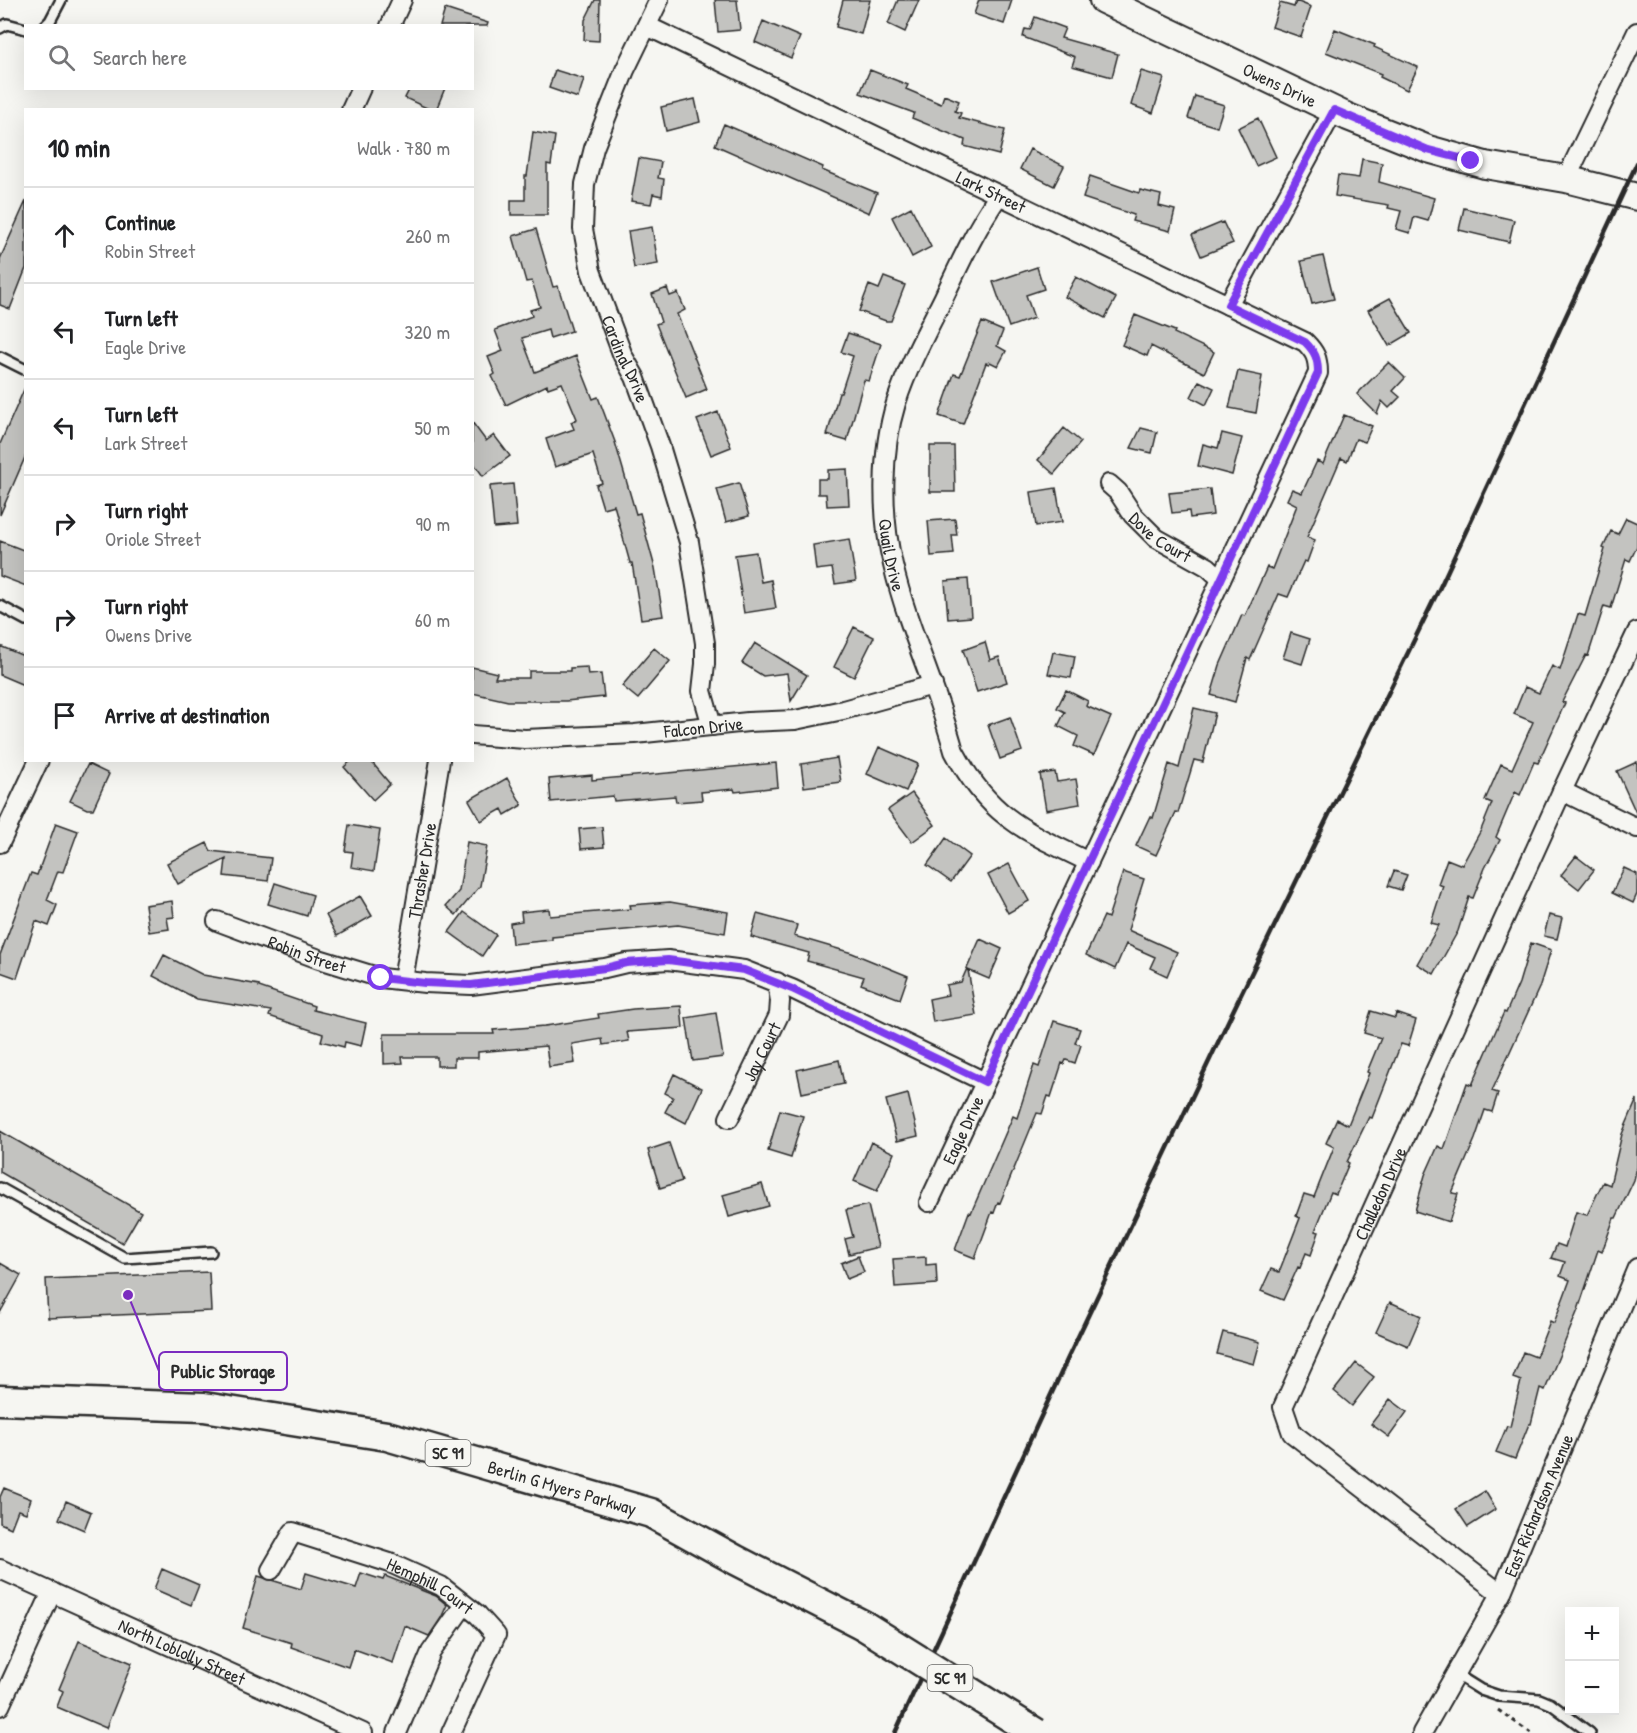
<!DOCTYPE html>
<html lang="en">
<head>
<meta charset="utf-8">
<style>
	:root { --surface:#fff; --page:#f6f6f6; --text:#202124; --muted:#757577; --line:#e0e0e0 }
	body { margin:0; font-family:"Patrick Hand",sans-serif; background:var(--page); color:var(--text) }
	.controls { position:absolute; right:18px; bottom:18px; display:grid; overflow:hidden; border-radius:0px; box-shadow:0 6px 24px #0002 }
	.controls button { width:54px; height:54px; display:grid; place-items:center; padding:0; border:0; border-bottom:2px solid var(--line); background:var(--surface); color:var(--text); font:30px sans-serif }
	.stop { position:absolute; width:18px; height:18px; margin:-14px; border:4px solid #7c3aed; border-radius:50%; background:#fff }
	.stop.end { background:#7c3aed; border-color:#fff; box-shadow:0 2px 6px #0008 }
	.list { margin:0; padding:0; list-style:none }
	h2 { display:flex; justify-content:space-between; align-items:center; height:78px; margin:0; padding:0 24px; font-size:26px }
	h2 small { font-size:20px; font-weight:400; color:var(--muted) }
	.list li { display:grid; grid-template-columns:39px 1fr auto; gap:18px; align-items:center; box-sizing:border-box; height:96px; padding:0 24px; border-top:2px solid var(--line) }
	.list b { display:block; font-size:22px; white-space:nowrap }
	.list p { margin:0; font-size:20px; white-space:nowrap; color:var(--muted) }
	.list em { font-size:20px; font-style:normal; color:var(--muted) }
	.icon { flex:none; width:33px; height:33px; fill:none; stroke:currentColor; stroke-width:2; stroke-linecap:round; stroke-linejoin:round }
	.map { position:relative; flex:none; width:1637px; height:1733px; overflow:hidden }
	.search { position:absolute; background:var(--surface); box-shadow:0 6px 24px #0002; left:24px; top:24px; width:450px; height:66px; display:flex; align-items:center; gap:15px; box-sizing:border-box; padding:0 21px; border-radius:0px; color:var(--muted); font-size:22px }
	.panel { position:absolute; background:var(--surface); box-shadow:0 6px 24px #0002; left:24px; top:108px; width:450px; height:654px; border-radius:0px }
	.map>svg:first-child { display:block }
	.building { fill:#c3c3c0; stroke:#2b2b2b; stroke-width:1.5 }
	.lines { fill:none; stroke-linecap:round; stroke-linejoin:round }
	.lane-casing { stroke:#2b2b2b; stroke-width:14 }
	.street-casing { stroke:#2b2b2b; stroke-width:22 }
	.secondary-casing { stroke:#2b2b2b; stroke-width:30 }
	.primary-casing { stroke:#2b2b2b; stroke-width:33 }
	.path { stroke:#2b2b2b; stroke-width:3; stroke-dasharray:4.5 4.5; stroke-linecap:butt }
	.lane { stroke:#f6f6f2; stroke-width:9 }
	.street { stroke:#f6f6f2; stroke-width:18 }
	.secondary { stroke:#f6f6f2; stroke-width:26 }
	.primary { stroke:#f6f6f2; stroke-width:28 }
	.rail { stroke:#2b2b2b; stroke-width:4.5 }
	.primary-bridge-casing { stroke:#2b2b2b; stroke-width:33; stroke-linecap:butt }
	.primary-bridge { stroke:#f6f6f2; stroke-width:28 }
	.route { stroke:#7c3aed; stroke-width:8 }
	.labels { text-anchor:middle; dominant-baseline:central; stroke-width:4.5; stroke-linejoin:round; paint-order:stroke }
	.shield { fill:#f6f6f2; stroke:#686867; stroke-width:1.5 }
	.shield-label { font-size:16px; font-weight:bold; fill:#2b2b2b }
	.street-label { font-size:18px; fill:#2b2b2b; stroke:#f6f6f2 }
	.leader { fill:none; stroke:#7b2cbf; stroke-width:2 }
	.callout-dot { fill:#7b2cbf; stroke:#f6f6f2; stroke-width:2 }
	.callout { fill:#f6f6f2; stroke:#7b2cbf; stroke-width:2 }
	.callout-label { font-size:20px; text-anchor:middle; font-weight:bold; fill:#2b2b2b }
</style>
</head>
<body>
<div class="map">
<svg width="1637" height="1733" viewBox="0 0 1637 1733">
	<rect width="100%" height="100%" fill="#f6f6f2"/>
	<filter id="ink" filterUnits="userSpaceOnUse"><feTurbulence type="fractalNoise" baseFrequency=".0167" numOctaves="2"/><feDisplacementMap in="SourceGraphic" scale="12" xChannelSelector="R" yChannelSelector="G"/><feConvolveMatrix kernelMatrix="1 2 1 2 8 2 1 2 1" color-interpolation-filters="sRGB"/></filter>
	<g filter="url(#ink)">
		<path class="building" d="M595,0H600L599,41L584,40L585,20Z
			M715,0H737L740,30L718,32Z
			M843,0H870L861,34L836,27Z
			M898,0H919L905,32L888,24Z
			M979,0H1012L1004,24L974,14Z
			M1296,1L1311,7L1301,37L1272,27L1280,3L1294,7Z
			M445,9L488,23L487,26H440Z
			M1035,17L1065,28L1061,38L1118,54L1112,77L1072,66L1075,57L1023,37L1025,29L1030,30Z
			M763,21L800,37L791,58L755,42Z
			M1335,29L1375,45L1374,47L1418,67L1407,90L1380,77L1381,74L1326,52Z
			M555,70L584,79L578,98L549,88Z
			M870,70L908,85L906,89L941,104L944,95L959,101L955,111L961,113L959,118L1005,130L999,155L964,146L965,140L912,118L914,113L860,93Z
			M1141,71L1164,78L1153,113L1131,105Z
			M410,88H445L436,110H431L405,98Z
			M1195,96L1224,105L1217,127L1188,118Z
			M695,99L700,122L666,131L661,107Z
			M1258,118L1276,157L1256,166L1238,128Z
			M724,124L823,167L822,170L877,193L869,213L715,145Z
			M533,132L555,136L551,165L547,164V215H511V200H525V176H527Z
			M1030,149L1064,166L1054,186L1020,169Z
			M639,158L661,162L658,178L664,179L662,196L653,194L651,204L631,201Z
			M1362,159L1382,163L1379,182L1434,198L1428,221L1414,217L1410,233L1396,229L1401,211L1388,208L1389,205L1335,196L1338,175L1359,178Z
			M1090,176L1139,193L1140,190L1161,195L1159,206L1175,210L1170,231L1132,221L1134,215L1083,198Z
			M26,201V268L10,309L0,305V259Z
			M911,207L931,247L912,257L892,217Z
			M1464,208L1514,220L1509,242L1459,230Z
			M1223,222L1233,243L1201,256L1192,235Z
			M652,227L658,264L634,268L628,231Z
			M536,229L553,287L558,286L572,331L550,338L548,330L522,338L535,372L576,356L593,399L598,397L615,442L636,514L640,513L655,568L663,616L641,619L632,563H630L614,505L603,508L596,485L602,483L593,454L555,467L546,439L574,429L571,422L577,419L562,383L548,388L547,385L506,405L492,376L495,374L488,357L503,351L495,330L532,316L530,310L540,307L532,281L526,282L513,236Z
			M1323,256L1334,299L1312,304L1301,261Z
			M1037,267L1044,289L1026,295L1034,318L1009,327L993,282Z
			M884,277L905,285L891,321H886L859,311L869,285L879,289Z
			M1076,277L1116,298L1105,318L1065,297Z
			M667,288L670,296L678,293L685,310L677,314L707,389L686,398L656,324L661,322L652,294Z
			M1390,298L1411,333L1389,346L1368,310Z
			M1135,315L1175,331L1174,333L1214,352L1204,373L1151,346L1147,356L1122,345Z
			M982,322L1003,331L997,346L1006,351L998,366L990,362L989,364L986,363L963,424L939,416L954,374L960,376Z
			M848,333L881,344L869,381L864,380L847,441L827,435L839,393H841L853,356L841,352Z
			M1389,362L1405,378L1393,391L1400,397L1389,408L1382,401L1377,414L1357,394Z
			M1238,371L1262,376L1256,413L1229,408Z
			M1199,381L1214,388L1206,405L1191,397Z
			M26,385V455L0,515V444Z
			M718,412L731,447L711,455L697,420Z
			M1344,415L1372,426L1365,442L1356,439L1347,461L1341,458L1307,537L1315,540L1307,562L1304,561L1288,597L1279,594L1250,660L1247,658L1235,702L1211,695L1220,665L1242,615L1245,616L1267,567L1272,569L1297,505L1287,500L1292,489L1302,493L1317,461L1323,464Z
			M472,422L486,441L494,435L510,456L483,476L472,461Z
			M1064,428L1081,442L1054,474L1038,460Z
			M1141,428L1157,432L1152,453L1131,448Z
			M1222,433L1242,438L1232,475L1198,466L1203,444L1218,448Z
			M930,446H954L955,492H930Z
			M847,469L849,505L827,506L826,494H818V479H828V470Z
			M739,483L749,516L726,522L717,489Z
			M513,484L517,526L494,528L490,486Z
			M1056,488L1062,522L1036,526L1031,492Z
			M1210,489L1213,515L1190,518L1189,511L1172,513L1169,493Z
			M1626,518L1637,523V546L1630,561L1626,559L1611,608L1604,606L1588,656L1586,655L1562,702L1565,703L1538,763L1534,762L1520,795L1515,792L1496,837L1500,840L1485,868L1473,898L1469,897L1458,931L1434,974L1417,964L1439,925L1431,923L1443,886L1438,884L1447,859L1462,865L1481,830L1492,803L1485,800L1501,764L1512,769L1533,722L1514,714L1525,687L1539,693L1552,666L1560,670L1578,614L1585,616L1605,549L1603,548L1611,531L1618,534Z
			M955,519L957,535H952L954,554L931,556L928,521Z
			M849,539L856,581L835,584L832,568L816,570L813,545Z
			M0,541L26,551V586L0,576Z
			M756,552L761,582L771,580L776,608L744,613L735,555Z
			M968,579L971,617L948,619L945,581Z
			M854,627L874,637L854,677L834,667Z
			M1291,633L1310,639L1302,664L1283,658Z
			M985,642L990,660L999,657L1007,682L977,692L963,650Z
			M755,643L807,675L791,701L787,673L763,676L742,663Z
			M0,646L26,657V686L0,675Z
			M654,648L670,661L638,699L622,686Z
			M1053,652L1075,656L1071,678L1048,674Z
			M472,667L497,673L495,678H529V671H570V668L587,667L588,675L601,674L604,697L566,701H508L472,693Z
			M1066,690L1088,701L1086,706L1111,717L1094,755L1074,746L1078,736L1058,726L1065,712L1057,708Z
			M1194,708L1215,713L1203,762L1194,760L1178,813L1176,812L1156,855L1136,846L1150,816L1153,818L1169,764L1179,768Z
			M1010,717L1022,751L1000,759L988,725Z
			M879,747L918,764L906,791L867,774Z
			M837,758L841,782L804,787L801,764Z
			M352,760H370L390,784L373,800L344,767Z
			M1637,762V815L1617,771Z
			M776,763L778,787L735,792L734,789L701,792L702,800L676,802L675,796L614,801L613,796L551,802L549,779L592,775V780Z
			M88,764L109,774L93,809H87L70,801Z
			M1055,772L1057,782L1076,779L1080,804L1046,810L1040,774Z
			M507,778L522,805L505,815L502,809L481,821L469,800Z
			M912,793L935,825L912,842L888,810Z
			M56,823L78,831L63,872L58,871L47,900L57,905L49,926L36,921L17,978L0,972V955L31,873L37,875Z
			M349,825L380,830L374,871L351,867L353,852L345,851Z
			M602,827L604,847L581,849L579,829Z
			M946,838L970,856L951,882L927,865Z
			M467,842L487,846L480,886L456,915L446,906L459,891Z
			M207,843L211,851L271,858L268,881L224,876L226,859L178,884L167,863Z
			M1576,856L1594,870L1579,889L1561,875Z
			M1009,864L1029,901L1008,913L988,875Z
			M1624,868L1637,874V894L1633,903L1612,893Z
			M1394,871L1407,875L1401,890L1388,886Z
			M1123,872L1144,879L1128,930L1177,952L1167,976L1150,968L1155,957L1126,944L1115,969L1086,955L1104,916L1108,918Z
			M275,883L313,895L307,916L268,904Z
			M360,896L372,916L337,936L326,915Z
			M172,901L174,917L167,918L169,929L149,932L145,905Z
			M670,902L728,912L725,933L678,925L552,937V940L512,944L510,923L522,921L521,912L549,909L550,916L631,909L630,905Z
			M464,912L496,935L482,956L449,932Z
			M757,914L797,925L794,936L852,953L908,976L900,999L861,984L864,977L807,961L809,953L751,937Z
			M1549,915L1562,918L1557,939L1544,936Z
			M980,939L1002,949L989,979L968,970L976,1015L933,1022L929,999L948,995L946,985L961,982Z
			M1531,943L1551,950L1539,988L1492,1091L1498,1093L1492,1112L1485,1110L1475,1139L1452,1193L1458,1194L1449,1222L1415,1211L1425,1175L1438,1146L1444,1149L1467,1083L1472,1085L1504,1012L1506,1013L1519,983Z
			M164,955L203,975L259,985V987L314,1006L313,1010L366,1023L361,1046L345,1042L344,1047L321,1041L323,1034L269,1016L271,1011L197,999L153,976Z
			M681,1006L683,1028L627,1032L629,1041L603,1045L602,1039L572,1044L575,1063L549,1067L546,1046L478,1052V1058H454V1066H437V1057H402L403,1063L384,1064V1034H494L493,1030L545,1026L599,1018L598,1014L633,1009Z
			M1371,1011L1395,1018L1396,1013L1416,1020L1408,1046L1401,1044L1372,1118L1369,1117L1347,1162L1349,1163L1336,1194L1331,1192L1315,1231L1319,1232L1311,1255L1306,1253L1300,1268L1298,1267L1283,1300L1261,1291L1271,1269L1279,1272L1300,1218L1296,1216L1304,1194L1314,1197L1334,1147L1326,1143L1337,1119L1348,1125L1369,1073L1367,1072L1381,1038L1364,1033Z
			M716,1013L723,1057L693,1061L686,1018Z
			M1054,1021L1080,1029L1075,1043L1081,1045L1075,1063L1066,1060L1064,1064L1062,1063L1051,1097L1048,1096L1042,1114L1037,1113L1000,1203L998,1202L994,1213L992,1212L975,1258L955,1250L969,1212L971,1213L1013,1116L1017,1118L1034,1065L1039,1067Z
			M839,1060L844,1084L802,1093L797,1070Z
			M674,1074L702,1088L686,1123L665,1112L673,1097L665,1093Z
			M908,1094L918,1136L897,1141L886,1100Z
			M1637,1099V1167L1634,1180L1616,1218H1614L1602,1252L1598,1250L1578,1310L1545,1390L1540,1388L1531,1424H1529L1515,1459L1496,1452L1507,1426L1510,1427L1521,1381L1513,1378L1523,1352L1536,1357L1550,1321L1554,1323L1570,1280L1560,1276L1565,1262L1551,1258L1557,1244L1565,1247L1576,1212L1587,1215L1603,1182L1610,1185L1622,1134Z
			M780,1110L803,1116L791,1158L768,1151Z
			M0,1131L141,1212L123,1243L0,1172Z
			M871,1142L894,1153L877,1191L854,1181Z
			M669,1143L682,1181L660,1188L648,1150Z
			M762,1184L769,1206L729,1217L723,1195Z
			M868,1205L878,1247L849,1254L845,1239L853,1237L846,1210Z
			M858,1256L864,1272L847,1279L841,1263Z
			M926,1257V1265L936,1264L937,1284L895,1287L893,1259Z
			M0,1263L21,1275L0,1313Z
			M209,1272L211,1311L48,1318L46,1279Z
			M1390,1302L1421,1316L1408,1346L1376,1332Z
			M1223,1332L1260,1342L1254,1364L1217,1354Z
			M1356,1363L1374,1377L1352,1406L1334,1391Z
			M1390,1399L1407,1412L1389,1437L1371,1424Z
			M4,1488L31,1499L26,1513L18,1510L11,1528L0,1523V1497Z
			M1485,1491L1496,1509L1468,1527L1456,1509Z
			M66,1501L91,1512L84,1530L59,1519Z
			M162,1569L199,1585L191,1605L154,1589Z
			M306,1573L356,1588L361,1573L383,1580L385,1576L436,1596L447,1605L441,1618L429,1636L405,1626L393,1663L354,1649L348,1667L291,1647L292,1643L243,1628L258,1576L301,1589Z
			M79,1641L132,1663L106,1728L57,1707L63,1691L59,1689Z"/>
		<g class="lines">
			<defs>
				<path id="lane" d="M45,26L50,21L61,0
					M0,28L7,24L26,29
					M0,357L26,370
					M0,606L26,620
					M0,1188L125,1258L211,1252
					M1457,1675L1481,1690L1499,1696L1539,1699L1551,1704L1590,1733"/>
				<g id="street">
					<path id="s1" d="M659,0L625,70L594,148L585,184L583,229L591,271L623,356L635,377L660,446L689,542L705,643V664L702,691L712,726"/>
					<path d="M390,26L402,0"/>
					<path id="s2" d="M647,26L1305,342C1315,352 1318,358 1318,373L929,1202"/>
					<path d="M351,110L361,88"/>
					<path d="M1566,179L1637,32"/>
					<path id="s3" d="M999,195C976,228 960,263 943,299C926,333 908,366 896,403C881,451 881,516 893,565C908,629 937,688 954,751C989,817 1025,831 1089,862"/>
					<path d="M1228,305L1334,110"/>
					<path id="s4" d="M1109,484L1118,492L1133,515L1156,538L1208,567L1221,579"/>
					<path id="s5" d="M472,735L525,739L635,734L748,722L795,720L843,710L933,685"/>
					<path d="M1562,791L1637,828"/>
					<path d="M0,843L39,760"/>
					<path id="s6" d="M217,921L319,959L381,978L425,983L471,985L605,968L626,963L668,960L744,970L792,989L985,1082"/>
					<path id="s7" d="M403,980L440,760"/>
					<path id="s8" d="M729,1118L779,1015L780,1001L777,982"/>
					<path id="s9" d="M0,1569L363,1733"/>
					<path id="s10" d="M271,1570L293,1532L390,1563L441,1586L478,1615L496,1635L451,1733"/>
					<path id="s11" d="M1501,1594L1292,1433L1283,1407L1562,791L1637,632"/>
					<path d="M0,1706L52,1592"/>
					<path d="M397,1733L431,1652L464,1605"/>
					<path id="s12" d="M1422,1733L1501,1594L1637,1268"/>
				</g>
				<g id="secondary">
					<path id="s13" d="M1103,0L1348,117L1428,149L1485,165L1566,179L1637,197"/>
				</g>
				<g id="primary">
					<path id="s14" d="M0,1400L204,1407L387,1436L651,1513L736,1560L863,1625"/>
				</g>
			</defs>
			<use href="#lane" class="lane-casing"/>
			<use href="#street" class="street-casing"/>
			<use href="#secondary" class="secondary-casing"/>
			<use href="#primary" class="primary-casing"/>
			<path class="path" d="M1498,1710L1531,1733"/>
			<use href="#lane" class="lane"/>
			<use href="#street" class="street"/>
			<use href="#secondary" class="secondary"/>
			<use href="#primary" class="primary"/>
			<path class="rail" d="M895,1733L1067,1360L1231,1015L1442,583L1637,163"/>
			<defs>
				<path id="primary-bridge" d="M863,1625L1036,1733"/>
			</defs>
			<use href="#primary-bridge" class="primary-bridge-casing"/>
			<use href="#primary-bridge" class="primary-bridge"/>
		</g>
	</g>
	<g class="lines" filter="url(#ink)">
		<path class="route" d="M381,978L425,983L471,985L605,968L626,963L668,960L744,970L792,989L985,1082L1318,373C1318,358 1315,352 1305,342L1228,305L1334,110L1428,150L1471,161"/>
	</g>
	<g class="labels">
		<g class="shield">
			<rect x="425.5" y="1440" width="45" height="26" rx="4.5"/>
			<rect x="927.5" y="1665" width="45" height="26" rx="4.5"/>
		</g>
		<g class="shield-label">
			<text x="448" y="1453">SC 91</text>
			<text x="950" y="1678">SC 91</text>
		</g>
		<g class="street-label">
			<text stroke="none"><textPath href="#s13" startOffset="196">Owens Drive</textPath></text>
			<text stroke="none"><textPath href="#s2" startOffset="382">Lark Street</textPath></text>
			<text stroke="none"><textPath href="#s1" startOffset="381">Cardinal Drive</textPath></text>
			<text stroke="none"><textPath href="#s4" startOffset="75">Dove Court</textPath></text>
			<text stroke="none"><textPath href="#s3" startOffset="386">Quail Drive</textPath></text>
			<text stroke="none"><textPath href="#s5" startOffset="232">Falcon Drive</textPath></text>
			<text stroke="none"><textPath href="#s7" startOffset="111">Thrasher Drive</textPath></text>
			<text stroke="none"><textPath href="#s6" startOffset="96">Robin Street</textPath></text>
			<text stroke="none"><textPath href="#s8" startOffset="74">Jay Court</textPath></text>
			<text transform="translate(963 1130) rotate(-65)">Eagle Drive</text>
			<text stroke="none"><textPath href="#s11" startOffset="526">Challedon Drive</textPath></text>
			<text stroke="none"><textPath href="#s14" startOffset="572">Berlin G Myers Parkway</textPath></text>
			<text stroke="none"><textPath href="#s12" startOffset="256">East Richardson Avenue</textPath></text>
			<text stroke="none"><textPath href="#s10" startOffset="192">Hemphill Court</textPath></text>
			<text stroke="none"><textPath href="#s9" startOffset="200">North Loblolly Street</textPath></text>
		</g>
	</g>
	<path class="leader" d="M128 1295L159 1371"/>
	<circle class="callout-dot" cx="128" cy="1295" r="6"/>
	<rect class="callout" x="159" y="1352" width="128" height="38" rx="6"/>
	<g class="callout-label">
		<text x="223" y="1378">Public Storage</text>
	</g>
</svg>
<div class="controls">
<button>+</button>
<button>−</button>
</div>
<div class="stop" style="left:381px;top:978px"></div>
<div class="stop end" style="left:1471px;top:161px"></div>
<div class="search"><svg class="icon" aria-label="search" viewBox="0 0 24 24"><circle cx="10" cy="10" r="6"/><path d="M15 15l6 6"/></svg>Search here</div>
<section class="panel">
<h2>10 min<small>Walk · 780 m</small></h2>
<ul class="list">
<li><svg class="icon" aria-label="ahead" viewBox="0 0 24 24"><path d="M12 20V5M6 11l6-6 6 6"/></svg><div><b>Continue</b><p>Robin Street</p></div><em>260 m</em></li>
<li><svg class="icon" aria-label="left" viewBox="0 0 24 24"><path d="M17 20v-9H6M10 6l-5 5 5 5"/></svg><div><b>Turn left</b><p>Eagle Drive</p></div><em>320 m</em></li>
<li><svg class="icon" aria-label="left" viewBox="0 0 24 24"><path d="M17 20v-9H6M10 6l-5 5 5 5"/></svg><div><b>Turn left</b><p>Lark Street</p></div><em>50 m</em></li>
<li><svg class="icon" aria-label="right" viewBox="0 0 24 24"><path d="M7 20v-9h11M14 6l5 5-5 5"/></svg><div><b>Turn right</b><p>Oriole Street</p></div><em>90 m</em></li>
<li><svg class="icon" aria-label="right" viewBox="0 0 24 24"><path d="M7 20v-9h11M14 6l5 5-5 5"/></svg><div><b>Turn right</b><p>Owens Drive</p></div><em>60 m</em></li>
<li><svg class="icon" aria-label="arrive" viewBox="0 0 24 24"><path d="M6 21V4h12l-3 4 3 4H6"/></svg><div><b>Arrive at destination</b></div></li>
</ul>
</section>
</div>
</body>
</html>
